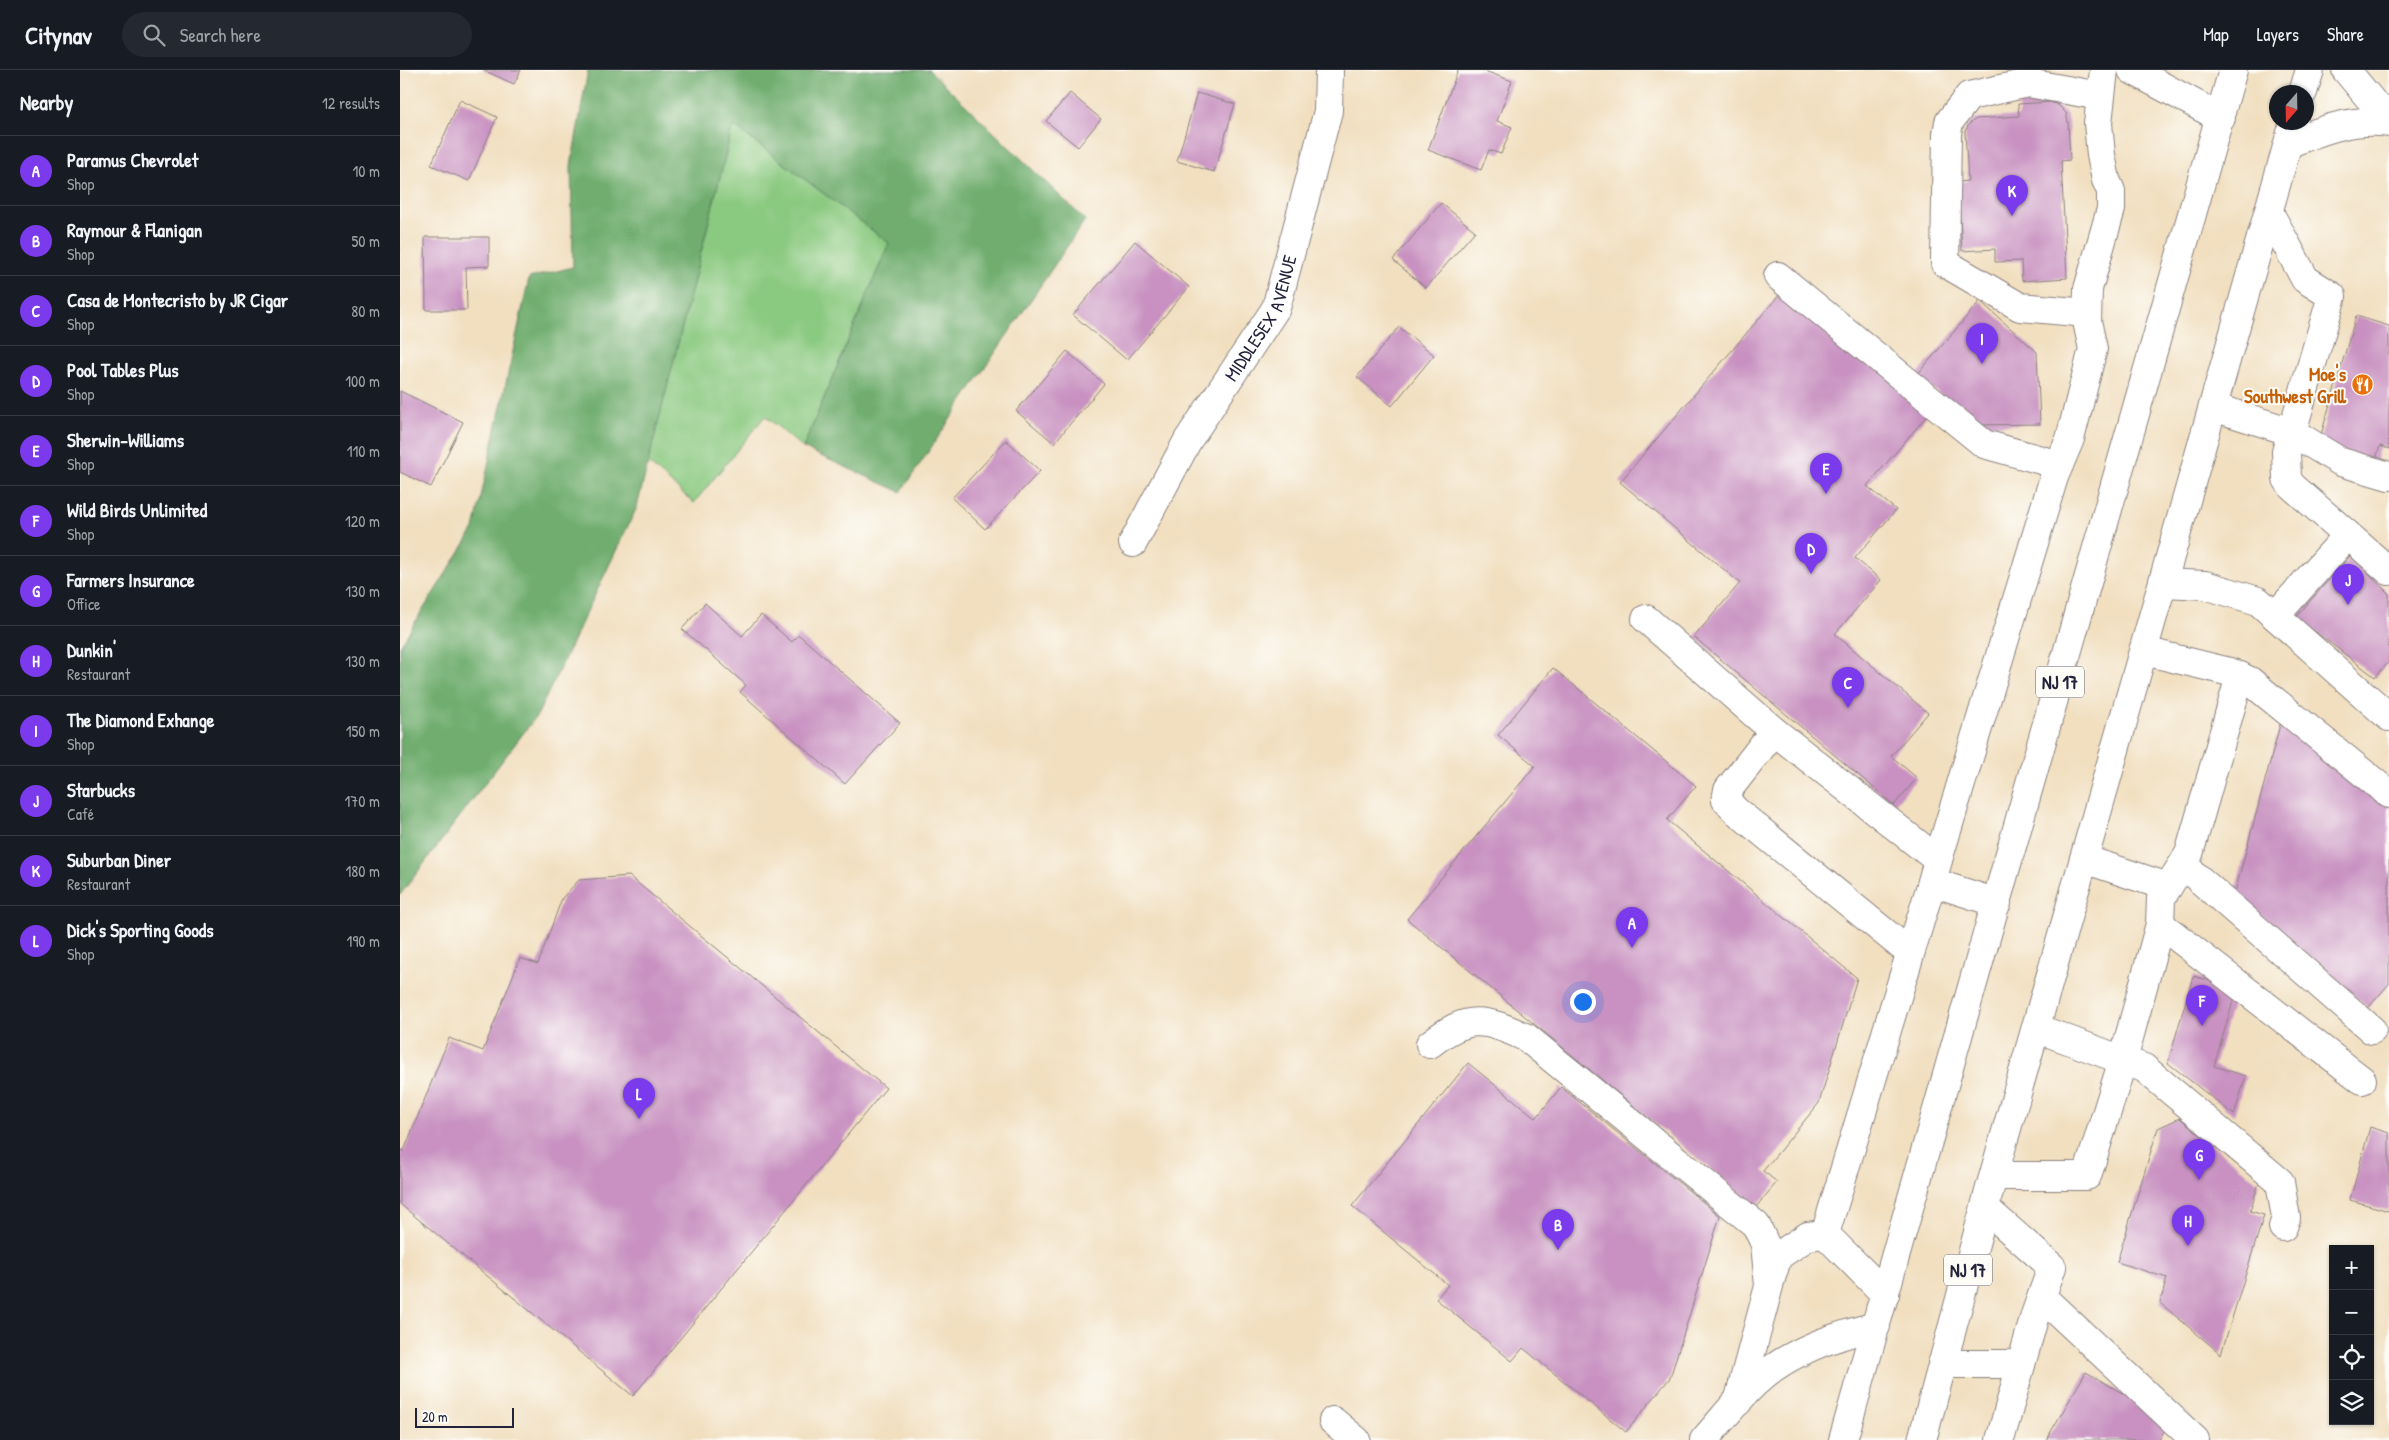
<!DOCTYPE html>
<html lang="en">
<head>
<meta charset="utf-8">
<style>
	:root { --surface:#171b24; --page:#242831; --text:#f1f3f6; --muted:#9ea1a6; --line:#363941; --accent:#7c3aed }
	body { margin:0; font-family:"Patrick Hand",sans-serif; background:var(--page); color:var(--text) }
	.controls { position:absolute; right:15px; bottom:15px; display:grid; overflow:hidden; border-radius:0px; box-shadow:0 1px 4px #0004 }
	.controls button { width:45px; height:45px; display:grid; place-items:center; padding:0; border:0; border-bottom:1px solid var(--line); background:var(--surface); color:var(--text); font:25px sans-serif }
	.compass { position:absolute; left:1869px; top:15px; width:45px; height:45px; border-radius:50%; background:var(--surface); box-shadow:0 1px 4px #0004; rotate:200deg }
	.scale { position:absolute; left:15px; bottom:12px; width:99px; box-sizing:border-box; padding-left:5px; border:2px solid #22223b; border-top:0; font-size:14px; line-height:18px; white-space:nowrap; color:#22223b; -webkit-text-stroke:4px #fdfcf7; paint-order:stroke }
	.you { position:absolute; left:1182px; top:931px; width:18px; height:18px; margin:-12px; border:4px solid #fff; border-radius:50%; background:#1a73e8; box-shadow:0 0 0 8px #1a73e833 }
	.badge { display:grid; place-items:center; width:32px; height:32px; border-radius:50%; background:var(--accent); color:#fff; font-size:16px; font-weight:700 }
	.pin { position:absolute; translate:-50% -41px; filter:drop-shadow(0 1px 2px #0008) }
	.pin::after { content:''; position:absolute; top:26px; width:18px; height:15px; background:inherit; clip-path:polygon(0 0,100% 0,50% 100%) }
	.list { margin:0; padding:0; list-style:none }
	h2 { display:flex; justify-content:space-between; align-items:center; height:65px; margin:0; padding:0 20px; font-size:21px }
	h2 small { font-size:16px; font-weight:400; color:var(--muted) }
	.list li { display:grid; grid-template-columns:32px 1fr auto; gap:15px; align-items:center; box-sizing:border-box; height:70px; padding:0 20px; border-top:1px solid var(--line) }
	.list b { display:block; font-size:19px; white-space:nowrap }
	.list p { margin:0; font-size:16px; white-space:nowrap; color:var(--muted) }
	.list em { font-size:16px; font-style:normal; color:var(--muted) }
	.icon { flex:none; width:28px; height:28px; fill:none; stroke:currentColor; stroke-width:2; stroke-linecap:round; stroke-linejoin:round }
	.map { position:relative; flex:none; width:1989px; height:1370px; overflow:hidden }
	header { display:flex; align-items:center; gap:30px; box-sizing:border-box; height:70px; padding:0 25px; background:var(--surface); border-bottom:1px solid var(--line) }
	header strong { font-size:24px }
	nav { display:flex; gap:28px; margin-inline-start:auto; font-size:18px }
	.search { width:350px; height:45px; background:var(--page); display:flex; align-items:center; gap:12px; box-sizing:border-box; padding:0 18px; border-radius:28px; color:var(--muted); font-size:19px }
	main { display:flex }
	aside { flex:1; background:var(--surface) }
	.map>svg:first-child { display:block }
	.green { fill:#8ac980; stroke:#56765e }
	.forest { fill:#6fad6e; stroke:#486854 }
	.building { fill:#c891c1 }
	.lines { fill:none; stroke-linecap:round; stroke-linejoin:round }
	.minor-casing { stroke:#8a807e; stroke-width:30 }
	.highway-casing { stroke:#8a807e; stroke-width:30 }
	.minor { stroke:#fff; stroke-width:28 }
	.highway { stroke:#fff; stroke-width:28 }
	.labels { text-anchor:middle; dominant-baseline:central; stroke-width:4; stroke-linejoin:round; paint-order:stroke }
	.shield { fill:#fdfcf7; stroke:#646373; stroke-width:1 }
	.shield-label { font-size:18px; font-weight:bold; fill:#22223b }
	.street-label { font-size:19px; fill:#22223b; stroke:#fdfcf7 }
	.food-label { font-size:19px; font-weight:bold; fill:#c56008; stroke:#fdfcf7; text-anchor:end }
</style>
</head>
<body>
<header>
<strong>Citynav</strong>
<div class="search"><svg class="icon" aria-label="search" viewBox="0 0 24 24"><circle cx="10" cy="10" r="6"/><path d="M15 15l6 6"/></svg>Search here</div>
<nav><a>Map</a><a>Layers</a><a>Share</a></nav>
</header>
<main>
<aside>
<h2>Nearby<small>12 results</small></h2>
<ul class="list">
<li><span class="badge">A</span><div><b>Paramus Chevrolet</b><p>Shop</p></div><em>10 m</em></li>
<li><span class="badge">B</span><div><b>Raymour &amp; Flanigan</b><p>Shop</p></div><em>50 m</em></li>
<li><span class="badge">C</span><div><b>Casa de Montecristo by JR Cigar</b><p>Shop</p></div><em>80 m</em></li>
<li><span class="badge">D</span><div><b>Pool Tables Plus</b><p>Shop</p></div><em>100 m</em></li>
<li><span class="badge">E</span><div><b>Sherwin-Williams</b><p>Shop</p></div><em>110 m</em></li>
<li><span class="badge">F</span><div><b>Wild Birds Unlimited</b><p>Shop</p></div><em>120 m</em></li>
<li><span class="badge">G</span><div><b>Farmers Insurance</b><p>Office</p></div><em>130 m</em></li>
<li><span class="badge">H</span><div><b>Dunkin'</b><p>Restaurant</p></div><em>130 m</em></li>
<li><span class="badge">I</span><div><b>The Diamond Exhange</b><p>Shop</p></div><em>150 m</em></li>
<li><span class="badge">J</span><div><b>Starbucks</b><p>Café</p></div><em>170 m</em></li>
<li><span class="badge">K</span><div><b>Suburban Diner</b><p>Restaurant</p></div><em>180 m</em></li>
<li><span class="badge">L</span><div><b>Dick's Sporting Goods</b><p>Shop</p></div><em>190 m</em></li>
</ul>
</aside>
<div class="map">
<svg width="1989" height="1370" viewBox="0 0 1989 1370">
	<rect width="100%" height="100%" fill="#fdfcf7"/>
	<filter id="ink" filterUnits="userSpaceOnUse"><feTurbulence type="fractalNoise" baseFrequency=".02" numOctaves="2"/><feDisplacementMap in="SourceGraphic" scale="10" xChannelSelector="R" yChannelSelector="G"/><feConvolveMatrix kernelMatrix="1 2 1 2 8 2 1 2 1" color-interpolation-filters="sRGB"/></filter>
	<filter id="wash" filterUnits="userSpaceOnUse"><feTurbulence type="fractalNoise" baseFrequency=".0096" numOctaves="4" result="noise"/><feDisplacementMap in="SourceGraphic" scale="20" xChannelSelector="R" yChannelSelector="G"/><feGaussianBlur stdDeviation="1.12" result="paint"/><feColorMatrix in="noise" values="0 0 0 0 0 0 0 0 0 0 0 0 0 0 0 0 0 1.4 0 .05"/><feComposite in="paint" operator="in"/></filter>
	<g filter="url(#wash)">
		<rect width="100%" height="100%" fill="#f1dfc0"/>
		<path class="green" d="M333,55L489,173L403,378L365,346L294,433L248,393Z"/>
		<path class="forest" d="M188,0H529L685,150L501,422L403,378L489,173L333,55L237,437L138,644L0,825V576L74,459L129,208L173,197L171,96Z"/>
		<g id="blocks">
			<path class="building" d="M83,0H121L114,14Z
				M1058,0H1082L1112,11L1097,51L1112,57L1101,84L1089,80L1081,100L1028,80Z
				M670,23L701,49L678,77L646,51Z
				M797,23L835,34L814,102L777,91Z
				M60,30L97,47L69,111L31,95Z
				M1650,32L1658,35L1666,43L1668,52L1670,90L1661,91L1667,208L1622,211L1621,191L1595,192V179L1562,181L1558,112L1568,111L1565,61L1569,54L1576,49L1619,46L1618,34Z
				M1041,133L1075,161L1026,218L993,190Z
				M25,167H89V196L66,197L67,240H26Z
				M735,171L789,217L727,290L673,245Z
				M1385,218L1531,341L1467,416L1496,440L1455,488L1481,510L1435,564L1528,643L1491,686L1517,708L1494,735L1294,567L1340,513L1220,412Z
				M1580,231L1637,282L1640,354L1579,355L1516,306Z
				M1956,246L1989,256V379L1980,376L1975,392L1918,375Z
				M999,257L1034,285L992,336L957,307Z
				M667,281L704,314L654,373L616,341Z
				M0,321L63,352L31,417L0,402Z
				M606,370L640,401L585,459L552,428Z
				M1951,485L1989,524V592L1975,607L1896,547Z
				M305,533L342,566L361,545L392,572L399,565L500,653L445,714L340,622L346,615L282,559Z
				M1153,598L1296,716L1267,750L1457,908L1419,1033L1363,1101L1377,1112L1356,1137L1007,849L1135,696L1098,665Z
				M1884,640L1989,731V914L1968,938L1835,822Z
				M229,806L486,1018L233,1326L0,1134V1080L4,1081L49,968L83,981L120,888L138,894L162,828L179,810Z
				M1793,906L1837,918L1814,996L1846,1006L1834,1045L1768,993Z
				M1068,993L1136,1048L1161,1017L1320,1146L1270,1308L1226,1362L1123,1278L1112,1291L1036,1229L1048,1215L952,1136Z
				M1780,1048L1859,1113L1850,1141L1864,1145L1821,1284L1760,1233L1767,1208L1717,1192L1758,1058Z
				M1970,1057L1989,1063V1141L1950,1130Z
				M1686,1302L1770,1351L1759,1370H1646Z"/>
		</g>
	</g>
	<g filter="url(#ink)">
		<use href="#blocks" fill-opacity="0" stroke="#8a807e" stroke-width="1"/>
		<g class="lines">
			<defs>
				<g id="minor">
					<path d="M1732,0L1821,48"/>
					<path d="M1946,0L1975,35L1989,45"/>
					<path d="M1888,74C1921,60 1953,48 1989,53"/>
					<path d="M1869,142L1905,209L1932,226L1886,382L1887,409L1892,416L1948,465"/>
					<path d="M1378,206L1584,374L1659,395"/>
					<path d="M1687,243L1620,237L1545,193L1547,64L1549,52L1569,26L1628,13L1700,26"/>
					<path d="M1813,337L1892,362L1941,392L1989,406"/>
					<path id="s1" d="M733,473L788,370L876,238L928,41L929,0"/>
					<path d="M1763,513L1805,515L1858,531L1989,647"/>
					<path d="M1875,546L1948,465L1989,501"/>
					<path d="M1246,549L1374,661"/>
					<path d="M1744,581L1830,602L1850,611L1989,724"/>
					<path d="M1684,789L1768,817"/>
					<path d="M1538,790L1654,407L1670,369L1693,279L1687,251L1688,219L1711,139V121L1706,110L1701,85L1698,53L1704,0"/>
					<path d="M1783,795L1972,960"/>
					<path d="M1760,854L1962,1010"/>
					<path d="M1510,883L1335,740L1326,730L1328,720L1374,661L1538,790L1532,812"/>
					<path d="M1636,958L1744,998L1880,1112L1886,1148L1883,1157"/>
					<path d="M1030,974C1068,944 1084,948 1127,968L1356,1155L1365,1174L1369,1216L1338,1332"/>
					<path d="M1594,1106H1687L1723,990L1760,854L1761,828L1789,784L1840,606"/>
					<path d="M1585,1138L1652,1197L1635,1245L1600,1370"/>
					<path d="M1425,1164L1532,812L1597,833"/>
					<path d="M1425,1164L1485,1224"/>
					<path d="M1370,1212L1378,1186L1408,1166L1425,1164"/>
					<path d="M1642,1227L1795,1370"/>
					<path d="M1542,1294H1621"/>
					<path d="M933,1351L956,1370"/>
					<path d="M1304,1370C1321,1351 1337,1330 1355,1313C1387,1282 1434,1266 1476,1256"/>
				</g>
				<path id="highway" d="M1903,22L1910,0
					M1443,1370L1833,0
					M1522,1370L1590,1118L1894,52"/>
			</defs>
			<use href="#minor" class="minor-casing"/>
			<use href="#highway" class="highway-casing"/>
			<use href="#minor" class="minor"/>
			<use href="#highway" class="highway"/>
		</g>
	</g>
	<defs>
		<symbol id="restaurant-disc" viewBox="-11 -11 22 22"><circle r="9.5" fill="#e8710a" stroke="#fdfcf7"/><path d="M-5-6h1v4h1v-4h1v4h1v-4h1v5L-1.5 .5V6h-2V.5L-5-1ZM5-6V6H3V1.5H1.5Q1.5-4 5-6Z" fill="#fff"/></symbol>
	</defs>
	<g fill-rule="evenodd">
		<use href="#restaurant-disc" x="1950" y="302" width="25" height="25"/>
	</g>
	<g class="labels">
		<g class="shield">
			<rect x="1636" y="596.5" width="48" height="31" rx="4"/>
			<rect x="1544" y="1184.5" width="48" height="31" rx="4"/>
		</g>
		<g class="shield-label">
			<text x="1660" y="612">NJ 17</text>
			<text x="1568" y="1200">NJ 17</text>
		</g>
		<g class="street-label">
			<text stroke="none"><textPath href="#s1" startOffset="260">MIDDLESEX AVENUE</textPath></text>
		</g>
		<g class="food-label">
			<text x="1946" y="304">Moe's<tspan x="1946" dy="22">Southwest Grill</tspan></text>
		</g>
	</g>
</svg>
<div class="controls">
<button>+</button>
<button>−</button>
<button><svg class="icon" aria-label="locate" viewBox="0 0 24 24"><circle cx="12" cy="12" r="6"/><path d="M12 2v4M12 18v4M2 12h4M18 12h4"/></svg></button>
<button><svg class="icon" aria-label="layers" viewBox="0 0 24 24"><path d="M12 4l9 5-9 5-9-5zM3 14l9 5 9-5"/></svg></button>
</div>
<svg class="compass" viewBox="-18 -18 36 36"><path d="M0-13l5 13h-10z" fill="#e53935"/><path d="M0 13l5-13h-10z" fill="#9ea1a6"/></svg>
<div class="scale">20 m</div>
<div class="you"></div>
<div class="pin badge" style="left:1232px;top:878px">A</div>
<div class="pin badge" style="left:1158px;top:1180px">B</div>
<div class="pin badge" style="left:1448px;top:638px">C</div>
<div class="pin badge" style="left:1411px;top:504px">D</div>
<div class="pin badge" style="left:1426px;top:424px">E</div>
<div class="pin badge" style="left:1802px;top:956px">F</div>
<div class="pin badge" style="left:1799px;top:1110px">G</div>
<div class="pin badge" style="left:1788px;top:1176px">H</div>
<div class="pin badge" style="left:1582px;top:294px">I</div>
<div class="pin badge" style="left:1948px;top:535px">J</div>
<div class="pin badge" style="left:1612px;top:146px">K</div>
<div class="pin badge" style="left:239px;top:1049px">L</div>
</div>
</main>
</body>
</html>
